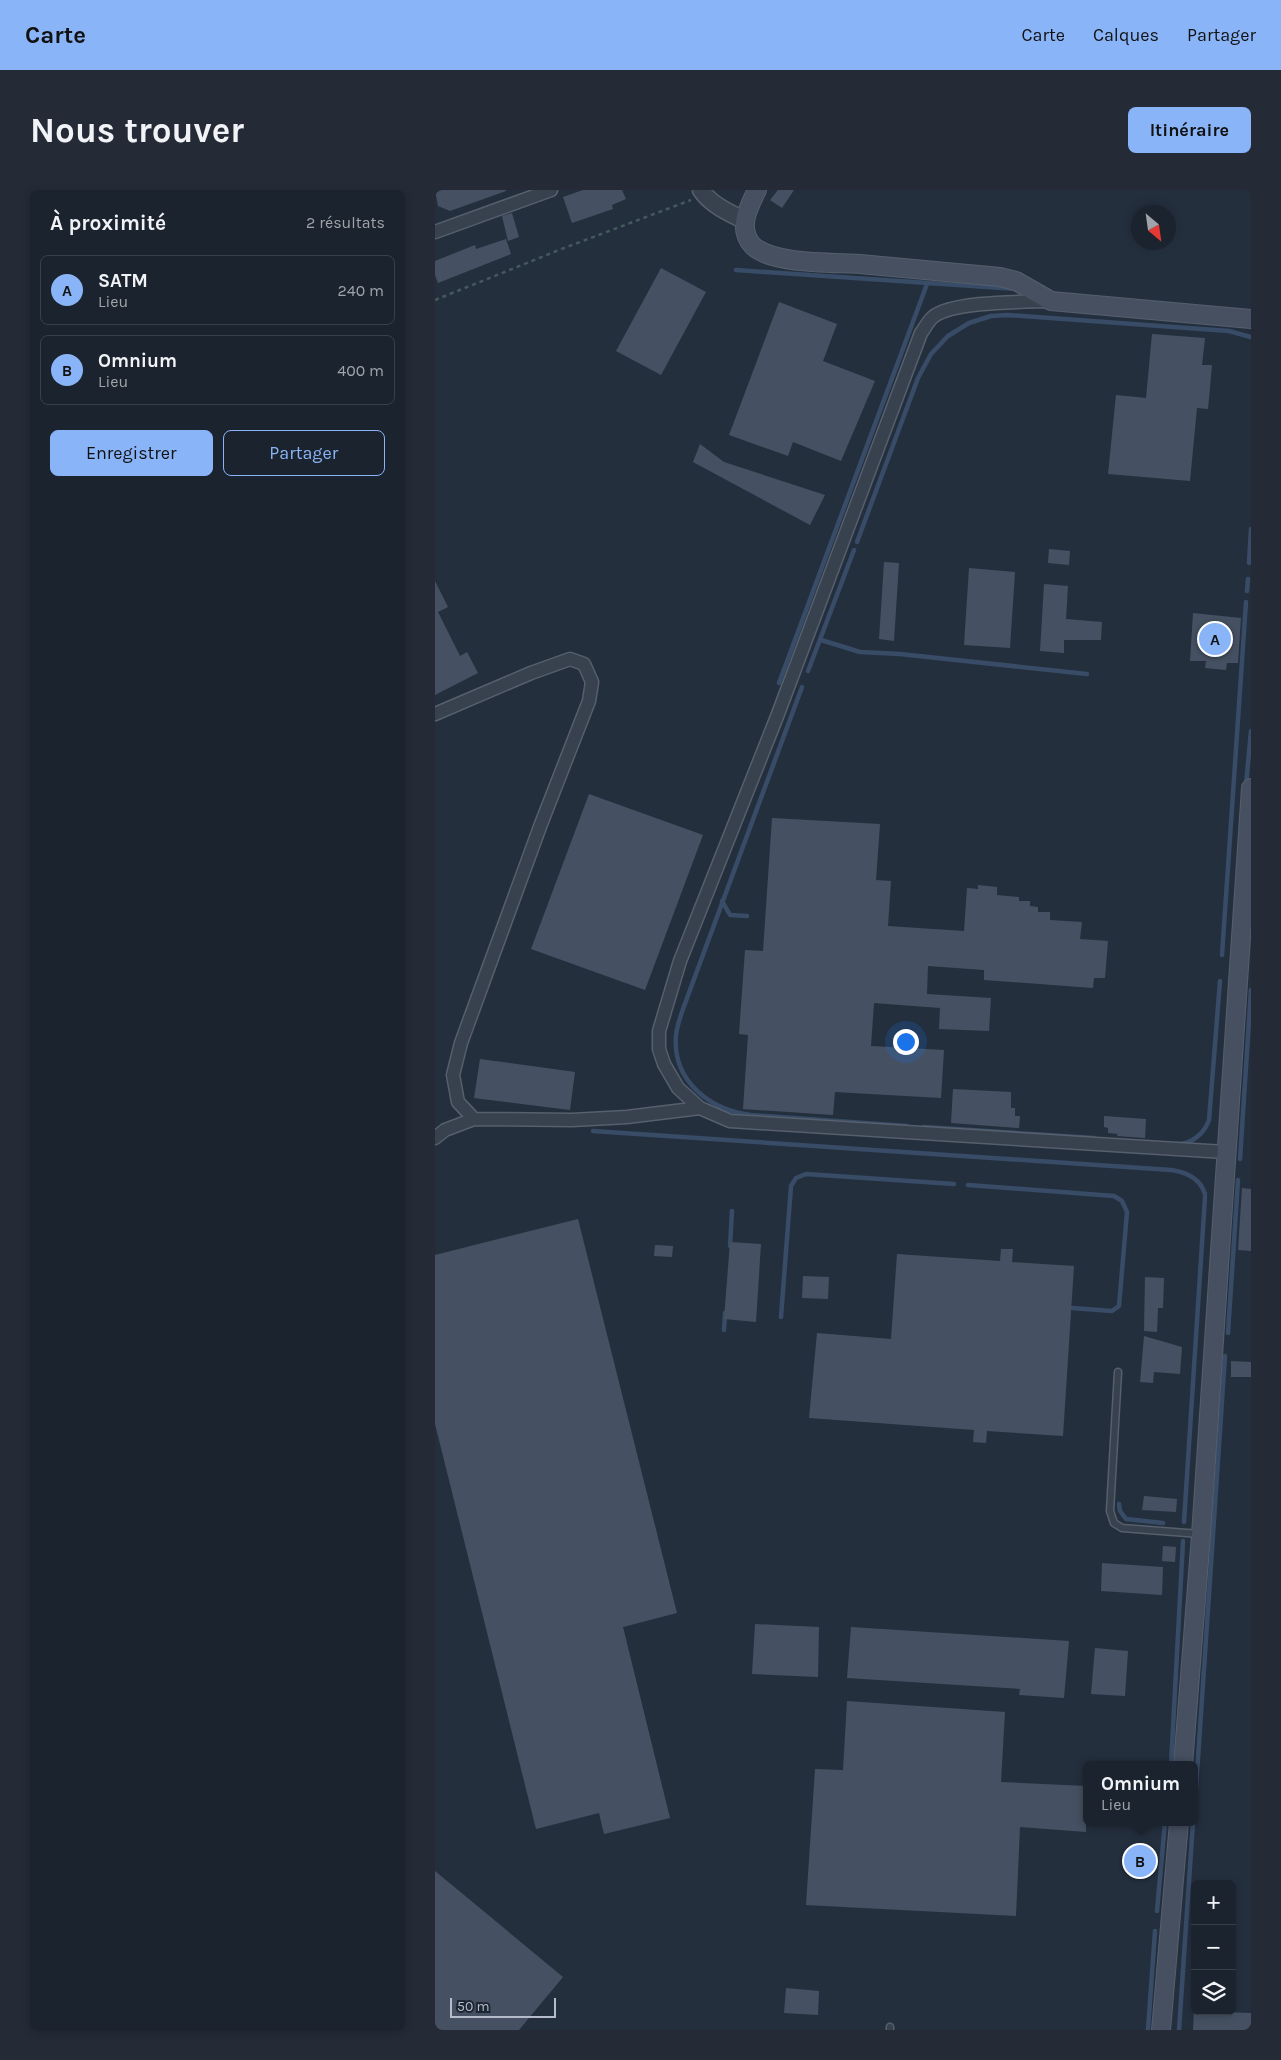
<!DOCTYPE html>
<html lang="fr">
<head>
<meta charset="utf-8">
<style>
	:root { --surface:#1b232e; --page:#242b36; --text:#f1f3f6; --muted:#a0a4aa; --line:#39404a; --accent:#8ab4f8 }
	body { margin:0; font-family:Karla,sans-serif; background:var(--page); color:var(--text) }
	.controls { position:absolute; right:15px; bottom:15px; display:grid; overflow:hidden; border-radius:8px; box-shadow:0 2px 8px #0003 }
	.controls button { width:45px; height:45px; display:grid; place-items:center; padding:0; border:0; border-bottom:1px solid var(--line); background:var(--surface); color:var(--text); font:25px sans-serif }
	.compass { position:absolute; left:696px; top:15px; width:45px; height:45px; border-radius:50%; background:var(--surface); box-shadow:0 2px 8px #0003; rotate:151deg }
	.scale { position:absolute; left:15px; bottom:12px; width:106px; box-sizing:border-box; padding-left:5px; border:2px solid #b4bcc9; border-top:0; font-size:14px; line-height:18px; white-space:nowrap; color:#b4bcc9; -webkit-text-stroke:4px #1d2633; paint-order:stroke }
	.you { position:absolute; left:470px; top:851px; width:18px; height:18px; margin:-12px; border:4px solid #fff; border-radius:50%; background:#1a73e8; box-shadow:0 0 0 8px #1a73e833 }
	.badge { display:grid; place-items:center; width:32px; height:32px; border-radius:50%; background:var(--accent); color:#111; font-size:16px; font-weight:700 }
	.pin { position:absolute; translate:-50% -50%; border:2px solid #fff; box-shadow:0 1px 5px #0006 }
	.popup { position:absolute; left:648px; top:1571px; width:115px; height:65px; box-sizing:border-box; display:grid; place-content:center; border-radius:8px; background:var(--surface); filter:drop-shadow(0 1px 4px #0005); font-size:16px; white-space:nowrap; color:var(--muted) }
	.popup b { font-size:19px; color:var(--text) }
	.popup::after { content:''; position:absolute; left:50%; top:100%; margin-left:-10px; border:10px solid transparent; border-top-color:var(--surface) }
	.list { margin:0; padding:0; list-style:none }
	h2 { display:flex; justify-content:space-between; align-items:center; height:65px; margin:0; padding:0 20px; font-size:21px }
	h2 small { font-size:16px; font-weight:400; color:var(--muted) }
	.list li { display:grid; grid-template-columns:32px 1fr auto; gap:15px; align-items:center; box-sizing:border-box; height:70px; margin:0 10px 10px; padding:0 10px; border:1px solid var(--line); border-radius:8px }
	.list b { display:block; font-size:19px; white-space:nowrap }
	.list p { margin:0; font-size:16px; white-space:nowrap; color:var(--muted) }
	.list em { font-size:16px; font-style:normal; color:var(--muted) }
	.actions { display:flex; gap:10px; padding:15px 20px }
	.actions a { flex:1; padding:11px 0; border:1px solid var(--accent); border-radius:8px; text-align:center; font-size:18px; color:var(--accent) }
	.actions .main { background:var(--accent); color:#111 }
	.icon { flex:none; width:28px; height:28px; fill:none; stroke:currentColor; stroke-width:2; stroke-linecap:round; stroke-linejoin:round }
	.map { position:relative; flex:none; width:816px; height:1840px; overflow:hidden; border-radius:8px }
	header { display:flex; align-items:center; gap:30px; box-sizing:border-box; height:70px; padding:0 25px; background:var(--accent); color:#111 }
	header strong { font-size:24px }
	nav { display:flex; gap:28px; margin-inline-start:auto; font-size:18px }
	.intro { display:flex; align-items:center; justify-content:space-between; box-sizing:border-box; height:120px; padding:0 30px }
	h1 { margin:0; font-size:35px }
	.button { padding:12px 22px; border-radius:8px; background:var(--accent); color:#111; font-size:18px; font-weight:700 }
	main { display:flex; gap:30px; padding:0 30px }
	aside { flex:1; background:var(--surface); border-radius:8px; box-shadow:0 2px 8px #0003 }
	.map>svg:first-child { display:block }
	.lines { fill:none; stroke-linecap:round; stroke-linejoin:round }
	.stream { stroke:#394c67; stroke-width:4.5 }
	.building { fill:#455162 }
	.service-casing { stroke:#565f6c; stroke-width:9 }
	.minor-casing { stroke:#565f6c; stroke-width:15 }
	.tertiary-casing { stroke:#565f6c; stroke-width:19 }
	.secondary-casing { stroke:#565f6c; stroke-width:20 }
	.path { stroke:#44595c; stroke-width:2.5; stroke-dasharray:4 4; stroke-linecap:butt }
	.service { stroke:#38414e; stroke-width:6 }
	.minor { stroke:#38414e; stroke-width:12 }
	.tertiary { stroke:#38414e; stroke-width:16 }
	.secondary { stroke:#465061; stroke-width:18 }
</style>
</head>
<body>
<header>
<strong>Carte</strong>
<nav><a>Carte</a><a>Calques</a><a>Partager</a></nav>
</header>
<div class="intro"><h1>Nous trouver</h1><a class="button">Itinéraire</a></div>
<main>
<aside>
<h2>À proximité<small>2 résultats</small></h2>
<ul class="list">
<li><span class="badge">A</span><div><b>SATM</b><p>Lieu</p></div><em>240 m</em></li>
<li><span class="badge">B</span><div><b>Omnium</b><p>Lieu</p></div><em>400 m</em></li>
</ul>
<div class="actions"><a class="main">Enregistrer</a><a>Partager</a></div>
</aside>
<div class="map">
<svg width="816" height="1840" viewBox="0 0 816 1840">
	<rect width="100%" height="100%" fill="#242f3e"/>
	<g class="lines">
		<path class="stream" d="M301,80L582,99
			M422,352L483,188L496,164L513,146L534,133L556,126L573,125L794,141L816,147
			M814,373L816,339
			M812,401L813,389
			M386,450L425,462L465,464L652,484
			M373,481L419,360
			M344,493L492,94
			M367,497L248,819C245,828 242,836 241,845C237,891 275,920 316,925L472,936
			M811,595L816,541
			M287,711L295,725L312,726
			M787,765L811,412
			M489,937L659,948
			M158,941L736,980C751,982 765,988 770,1004
			M746,954C759,952 770,942 774,930L785,791
			M805,969L816,800
			M533,995L679,1006L687,1011L692,1022L684,1116L677,1121L637,1118
			M295,1056L297,1021
			M346,1127L356,996L361,988L371,984L519,994
			M289,1140L290,1123
			M793,1143L803,990
			M684,1314L685,1321L691,1329L728,1333
			M749,1332L770,1007
			M736,1575L748,1351
			M759,1628L790,1166
			M722,1721L730,1632
			M713,1840L720,1741
			M744,1840L758,1632"/>
	</g>
	<path class="building" d="M0,0H71V1L15,21L3,16Z
		M148,0H187L191,9L177,15L178,19L137,33L128,7Z
		M343,0H359L347,18L335,10Z
		M77,23L84,47L73,51L67,26Z
		M71,49L76,64L3,93L0,85V71L40,55L41,59Z
		M226,78L271,102L226,185L181,161Z
		M344,112L402,134L388,171L440,191L406,271L358,252L353,266L294,245Z
		M717,144L770,148L767,175H777L773,219L762,218L755,291L673,284L681,205L711,208Z
		M265,254L289,272L390,305L375,335L258,272Z
		M614,359L635,361L634,375L613,373Z
		M449,372L464,373L459,451L444,449Z
		M534,378L580,382L575,458L529,455Z
		M0,391L13,417L3,422L25,466L32,462L43,483L0,505Z
		M609,394L633,396L631,429L667,432L666,450H629V463L605,461Z
		M758,423L806,428L803,473H792L791,480L770,478L771,471H755Z
		M154,604L268,645L210,800L96,759Z
		M337,628L445,634L441,690L456,691L453,736L529,741L532,698L543,699V695L562,697V705L584,707V711H595V716L603,717V722H615V730L647,732L645,749L673,751L670,788H659L658,798L549,790V780L493,776L492,804L556,808L554,841L504,839L505,818L439,813L436,856L509,860L506,908L400,902L398,925L308,919L313,845L304,844L310,760L328,761Z
		M45,869L140,882L135,920L39,908Z
		M518,899L576,902V918H580V926H585L584,938L516,933Z
		M669,926L711,929L710,948L682,946L683,944L673,943V938L669,937Z
		M807,998L816,999V1061L803,1060Z
		M143,1029L242,1423L188,1437L235,1628L169,1644L164,1623L101,1639L0,1234V1065Z
		M295,1052L326,1054L321,1132L289,1129Z
		M220,1055L238,1056L237,1067L219,1066Z
		M566,1059H578L577,1072L639,1076L628,1246L552,1241L551,1253L538,1252L539,1240L374,1228L382,1143L456,1149L462,1064L565,1071Z
		M368,1086L394,1087L393,1109L367,1108Z
		M710,1087L729,1088L728,1118H723L722,1142L709,1141Z
		M709,1146L747,1157L745,1184L719,1182L718,1193L705,1192Z
		M796,1171L816,1172V1187H796Z
		M709,1306L742,1309L741,1322L707,1320Z
		M728,1356L741,1357L740,1372L727,1371Z
		M667,1373L728,1377L727,1405L666,1401Z
		M320,1434L384,1437L383,1487L317,1484Z
		M416,1437L634,1451L629,1508L584,1505L585,1499L412,1488Z
		M660,1458L693,1461L690,1506L656,1504Z
		M412,1511L570,1522L566,1592L651,1596V1642L585,1637L581,1726L371,1715L380,1579L408,1580Z
		M698,1658L713,1659L712,1684L697,1683Z
		M0,1681L128,1787L84,1840H0Z
		M351,1798L384,1801L383,1825L349,1823Z
		M759,1821L816,1823V1840H758Z"/>
	<g class="lines">
		<defs>
			<path id="service" d="M683,1182L675,1321L679,1333L687,1338L765,1344
				M455,1840V1837"/>
			<path id="minor" d="M0,42L116,0
				M616,111C590,112 517,111 498,127C493,131 490,138 486,143L343,524L245,771L224,841V859L229,874L243,898L265,918L295,931L790,962
				M0,524L96,483L135,469L149,474L157,492L154,511L106,634L26,853L18,885L23,912L39,929
				M0,948L10,940L39,929L137,930L192,927L265,918"/>
			<path id="tertiary" d="M266,0C275,14 294,23 309,30"/>
			<path id="secondary" d="M322,0C313,18 302,39 318,56C328,65 344,68 357,70C378,73 403,73 425,74C472,78 518,83 565,87L581,91L616,111L816,129
				M748,1575L766,1345L816,598
				M726,1840L744,1632"/>
		</defs>
		<use href="#service" class="service-casing"/>
		<use href="#minor" class="minor-casing"/>
		<use href="#tertiary" class="tertiary-casing"/>
		<use href="#secondary" class="secondary-casing"/>
		<path class="path" d="M0,110L124,60L256,10"/>
		<use href="#service" class="service"/>
		<use href="#minor" class="minor"/>
		<use href="#tertiary" class="tertiary"/>
		<use href="#secondary" class="secondary"/>
	</g>
</svg>
<div class="controls">
<button>+</button>
<button>−</button>
<button><svg class="icon" aria-label="layers" viewBox="0 0 24 24"><path d="M12 4l9 5-9 5-9-5zM3 14l9 5 9-5"/></svg></button>
</div>
<svg class="compass" viewBox="-18 -18 36 36"><path d="M0-13l5 13h-10z" fill="#e53935"/><path d="M0 13l5-13h-10z" fill="#a0a4aa"/></svg>
<div class="scale">50 m</div>
<div class="you"></div>
<div class="pin badge" style="left:780px;top:449px">A</div>
<div class="pin badge" style="left:705px;top:1671px">B</div>
<div class="popup"><b>Omnium</b>Lieu</div>
</div>
</main>
</body>
</html>
